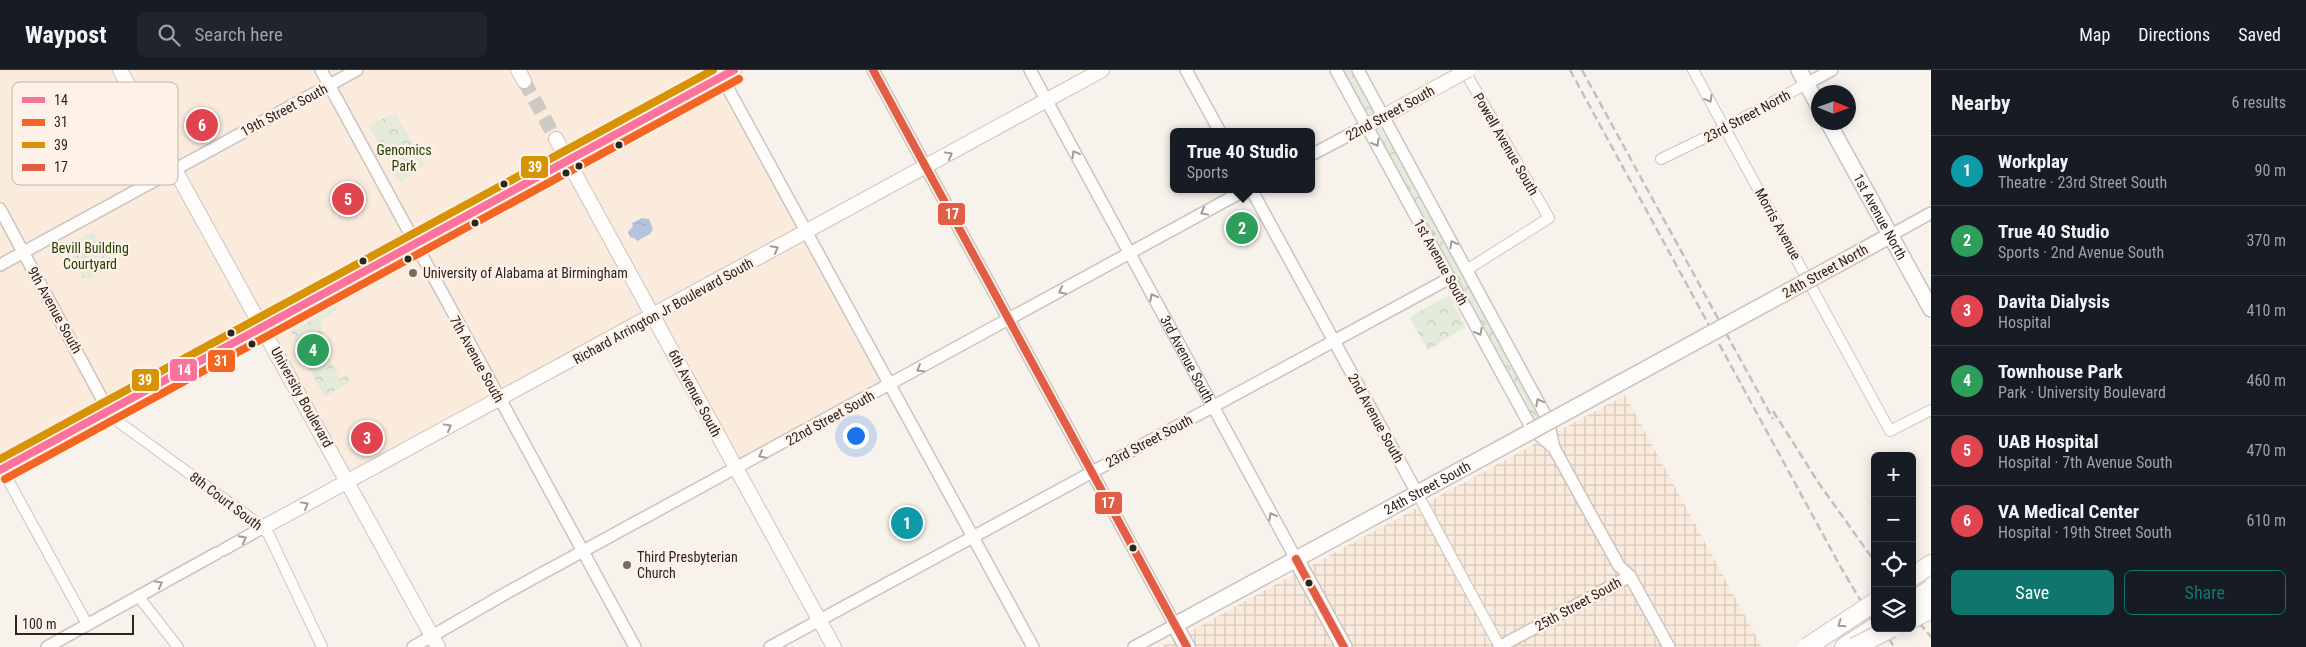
<!DOCTYPE html>
<html lang="en">
<head>
<meta charset="utf-8">
<style>
	:root { --surface:#171b24; --page:#20242c; --text:#f1f3f6; --muted:#9ea1a6; --line:#363941; --accent:#0f766e }
	body { margin:0; font-family:"Roboto Condensed",sans-serif; background:var(--page); color:var(--text) }
	.controls { position:absolute; right:15px; bottom:15px; display:grid; overflow:hidden; border-radius:8px; box-shadow:0 2px 12px #0003 }
	.controls button { width:45px; height:45px; display:grid; place-items:center; padding:0; border:0; border-bottom:1px solid var(--line); background:var(--surface); color:var(--text); font:25px sans-serif }
	.compass { position:absolute; left:1811px; top:15px; width:45px; height:45px; border-radius:50%; background:var(--surface); box-shadow:0 2px 12px #0003; rotate:91deg }
	.scale { position:absolute; left:15px; bottom:12px; width:119px; box-sizing:border-box; padding-left:5px; border:2px solid #2b241f; border-top:0; font-size:14px; line-height:18px; white-space:nowrap; color:#2b241f; -webkit-text-stroke:4px #fdf1e8; paint-order:stroke }
	.you { position:absolute; left:855px; top:365px; width:18px; height:18px; margin:-12px; border:4px solid #fff; border-radius:50%; background:#1a73e8; box-shadow:0 0 0 8px #1a73e833 }
	.badge { display:grid; place-items:center; width:32px; height:32px; border-radius:50%; background:var(--accent); color:#fff; font-size:16px; font-weight:700 }
	.pin { position:absolute; translate:-50% -50%; border:2px solid #fff; box-shadow:0 1px 5px #0006 }
	.popup { position:absolute; left:1170px; top:58px; width:145px; height:65px; box-sizing:border-box; display:grid; place-content:center; border-radius:8px; background:var(--surface); filter:drop-shadow(0 1px 4px #0005); font-size:16px; white-space:nowrap; color:var(--muted) }
	.popup b { font-size:19px; color:var(--text) }
	.popup::after { content:''; position:absolute; left:50%; top:100%; margin-left:-10px; border:10px solid transparent; border-top-color:var(--surface) }
	.list { margin:0; padding:0; list-style:none }
	h2 { display:flex; justify-content:space-between; align-items:center; height:65px; margin:0; padding:0 20px; font-size:21px }
	h2 small { font-size:16px; font-weight:400; color:var(--muted) }
	.list li { display:grid; grid-template-columns:32px 1fr auto; gap:15px; align-items:center; box-sizing:border-box; height:70px; padding:0 20px; border-top:1px solid var(--line) }
	.list b { display:block; font-size:19px; white-space:nowrap }
	.list p { margin:0; font-size:16px; white-space:nowrap; color:var(--muted) }
	.list em { font-size:16px; font-style:normal; color:var(--muted) }
	.actions { display:flex; gap:10px; padding:15px 20px }
	.actions a { flex:1; padding:11px 0; border:1px solid var(--accent); border-radius:8px; text-align:center; font-size:18px; color:var(--accent) }
	.actions .main { background:var(--accent); color:#fff }
	.icon { flex:none; width:28px; height:28px; fill:none; stroke:currentColor; stroke-width:2; stroke-linecap:round; stroke-linejoin:round }
	.map { position:relative; flex:none; width:1931px; height:577px; overflow:hidden }
	header { display:flex; align-items:center; gap:30px; box-sizing:border-box; height:70px; padding:0 25px; background:var(--surface); border-bottom:1px solid var(--line) }
	header strong { font-size:24px }
	nav { display:flex; gap:28px; margin-inline-start:auto; font-size:18px }
	.search { width:350px; height:45px; background:var(--page); display:flex; align-items:center; gap:12px; box-sizing:border-box; padding:0 18px; border-radius:8px; color:var(--muted); font-size:19px }
	main { display:flex }
	aside { flex:1; background:var(--surface) }
	.map>svg:first-child { display:block }
	.built { fill:#fbebdd }
	.industrial { fill:url(#industrial-grid) }
	.park { fill:url(#park-crowns) }
	.water { fill:url(#water-ripples) }
	.lines { fill:none; stroke-linecap:round; stroke-linejoin:round }
	.secondary-tunnel { stroke:#cfc9c4; stroke-width:14; stroke-dasharray:14 7; stroke-linecap:butt }
	.minor-casing { stroke:#cac4bf; stroke-width:12 }
	.tertiary-casing { stroke:#cac4bf; stroke-width:14 }
	.secondary-casing { stroke:#cac4bf; stroke-width:16 }
	.primary-casing { stroke:#cac4bf; stroke-width:18 }
	.motorway-casing { stroke:#cac4bf; stroke-width:20 }
	.minor { stroke:#fefdfc; stroke-width:10 }
	.tertiary { stroke:#fefdfc; stroke-width:11 }
	.secondary { stroke:#fefdfc; stroke-width:14 }
	.primary { stroke:#fefdfc; stroke-width:15 }
	.motorway { stroke:#fefdfc; stroke-width:18 }
	.rail { stroke:#c2c0be; stroke-width:2.5; stroke-dasharray:8 4; stroke-linecap:butt }
	.secondary-bridge-casing { stroke:#cac4bf; stroke-width:16; stroke-linecap:butt }
	.primary-bridge-casing { stroke:#cac4bf; stroke-width:18; stroke-linecap:butt }
	.motorway-bridge-casing { stroke:#cac4bf; stroke-width:20; stroke-linecap:butt }
	.secondary-bridge { stroke:#fefdfc; stroke-width:14 }
	.primary-bridge { stroke:#fefdfc; stroke-width:15 }
	.motorway-bridge { stroke:#fefdfc; stroke-width:18 }
	.bus-1-casing { stroke:#fdf1e8; stroke-width:11 }
	.bus-2-casing { stroke:#fdf1e8; stroke-width:11 }
	.bus-3-casing { stroke:#fdf1e8; stroke-width:11 }
	.bus-4-casing { stroke:#fdf1e8; stroke-width:11 }
	.bus-1 { stroke:#fb739b; stroke-width:8 }
	.bus-2 { stroke:#f26522; stroke-width:8 }
	.bus-3 { stroke:#d89205; stroke-width:8 }
	.bus-4 { stroke:#e15d46; stroke-width:8 }
	.oneway { stroke:#9f9b99 }
	.bus-dot { fill:#2b241f; stroke:#fdf1e8; stroke-width:2 }
	.poi-dot { fill:#736c67; stroke:#fdf1e8; stroke-width:2 }
	.labels { text-anchor:middle; dominant-baseline:central; stroke-width:5; stroke-linejoin:round; paint-order:stroke }
	.street-label { font-size:14px; fill:#2b241f; stroke:#fdf1e8 }
	.park-label { font-size:14px; fill:#234206; stroke:#fdf1e8 }
	.poi-label { font-size:14px; fill:#2b241f; stroke:#fdf1e8; text-anchor:start }
	.key { fill:#fdf1e8; stroke:#beb4ac; stroke-width:1 }
	.key-label { font-size:14px; fill:#2b241f }
	.line-badge { stroke:#fdf1e8; stroke-width:2 }
	.badge-label { font-size:14px; text-anchor:middle; font-weight:bold; fill:#fff }
</style>
</head>
<body>
<header>
<strong>Waypost</strong>
<div class="search"><svg class="icon" aria-label="search" viewBox="0 0 24 24"><circle cx="10" cy="10" r="6"/><path d="M15 15l6 6"/></svg>Search here</div>
<nav><a>Map</a><a>Directions</a><a>Saved</a></nav>
</header>
<main>
<div class="map">
<svg width="1931" height="577" viewBox="0 0 1931 577">
	<defs>
		<pattern id="industrial-grid" width="8" height="8" patternUnits="userSpaceOnUse" patternTransform="scale(1.25)"><rect width="8" height="8" fill="#fbebdd"/><path d="M0 4h8M4 0v8" fill="none" stroke="#d7c9bd"/></pattern>
		<pattern id="park-crowns" width="20" height="18" patternUnits="userSpaceOnUse" patternTransform="scale(1.25)"><rect width="20" height="18" fill="#e5ebda"/><path d="M2 6a3 3 0 1 1 6 0M12 15a3 3 0 1 1 6 0" fill="none" stroke="#c5c9bb"/></pattern>
		<pattern id="water-ripples" width="26" height="14" patternUnits="userSpaceOnUse" patternTransform="scale(1.25)"><rect width="26" height="14" fill="#b4c4de"/><path d="M2 4q2-2 4 0t4 0M15 11q2-2 4 0t4 0" fill="none" stroke="#9ba8be"/></pattern>
	</defs>
	<rect width="100%" height="100%" fill="#f8f2ed"/>
	<path class="built" d="M0,0H716L890,315L736,399L649,245L350,408L263,254L0,395Z"/>
	<path class="industrial" d="M1625,325L1762,577H1161Z"/>
	<path class="park" d="M1341,0H1354L1540,342L1548,367L1536,356Z
		M395,43L425,96L400,112L369,56Z
		M93,162C99,173 108,183 115,195L89,209L82,207L66,176Z
		M1449,225L1466,257L1428,280L1410,249L1411,246Z
		M336,236L338,239L320,251L324,264L319,268L340,309L347,305L350,307V312L324,327L291,262Z"/>
	<path class="water" d="M642,148L649,149L653,159L650,164L637,171L636,169L630,167L628,162L633,156L632,153Z"/>
	<g class="lines">
		<path class="secondary-tunnel" d="M524,11L556,69"/>
		<defs>
			<path id="minor" d="M1464,0L1549,148L1468,199
				M1693,0L1890,361L1931,340
				M1661,89L1725,58L1806,14
				M108,340L120,353L260,455L269,465L322,577
				M2,399L87,554
				M1417,423L1500,577
				M138,526L178,577"/>
			<g id="tertiary">
				<path d="M321,0L635,577"/>
				<path d="M718,0L1033,577"/>
				<path d="M873,0L1175,555L1134,577"/>
				<path id="s1" d="M1030,0L1296,489"/>
				<path d="M1186,0L1220,62"/>
				<path d="M1336,0L1532,359L1554,378"/>
				<path d="M1358,0L1548,350L1554,378L1619,496L1630,506L1669,577"/>
				<path d="M1806,14L1832,0"/>
				<path d="M1311,85L1366,56"/>
				<path d="M1251,119L1417,423"/>
				<path d="M0,139L108,340"/>
				<path d="M1891,165L1931,143"/>
				<path d="M0,195L357,0"/>
				<path d="M223,480L262,458"/>
				<path d="M47,577L217,483"/>
				<path d="M413,577L508,522L1247,119"/>
				<path d="M770,577L1450,208"/>
				<path d="M1499,577L1630,506"/>
			</g>
			<path id="secondary" d="M120,0L438,577
				M518,0L524,11
				M1366,56L1437,17
				M556,69L834,577
				M0,400L734,0
				M262,458L1102,0"/>
			<g id="primary">
				<path d="M1799,0L1818,35"/>
				<path id="s2" d="M1828,52L1931,239"/>
				<path d="M1853,186L1891,165"/>
				<path d="M1296,489L1344,577"/>
				<path id="s3" d="M1187,577L1175,555L1530,362"/>
			</g>
			<path id="motorway" d="M1912,507L1931,494
				M1844,577L1875,557"/>
		</defs>
		<use href="#minor" class="minor-casing"/>
		<use href="#tertiary" class="tertiary-casing"/>
		<use href="#secondary" class="secondary-casing"/>
		<use href="#primary" class="primary-casing"/>
		<use href="#motorway" class="motorway-casing"/>
		<use href="#minor" class="minor"/>
		<use href="#tertiary" class="tertiary"/>
		<use href="#secondary" class="secondary"/>
		<use href="#primary" class="primary"/>
		<use href="#motorway" class="motorway"/>
		<path class="rail" d="M1570,0L1839,494L1875,555
			M1582,0L1773,349
			M1773,341L1820,415L1875,492
			M1912,523L1931,539
			M1912,544L1931,567
			M1883,558L1894,577"/>
		<defs>
			<path id="secondary-bridge" d="M1437,17L1468,0"/>
			<path id="primary-bridge" d="M1530,362L1853,186"/>
			<path id="motorway-bridge" d="M1912,532L1931,519
				M1912,549L1931,539
				M1807,577L1875,532
				M1854,577L1892,558"/>
		</defs>
		<use href="#secondary-bridge" class="secondary-bridge-casing"/>
		<use href="#primary-bridge" class="primary-bridge-casing"/>
		<use href="#motorway-bridge" class="motorway-bridge-casing"/>
		<use href="#secondary-bridge" class="secondary-bridge"/>
		<use href="#primary-bridge" class="primary-bridge"/>
		<use href="#motorway-bridge" class="motorway-bridge"/>
		<defs>
			<path id="bus-1" d="M0,400L734,0"/>
			<path id="bus-2" d="M5,409L739,9"/>
			<path id="bus-3" d="M0,389L713,0"/>
			<path id="bus-4" d="M873,0L1187,577
				M1296,489L1344,577"/>
		</defs>
		<use href="#bus-1" class="bus-1-casing"/>
		<use href="#bus-2" class="bus-2-casing"/>
		<use href="#bus-3" class="bus-3-casing"/>
		<use href="#bus-4" class="bus-4-casing"/>
		<use href="#bus-1" class="bus-1"/>
		<use href="#bus-2" class="bus-2"/>
		<use href="#bus-3" class="bus-3"/>
		<use href="#bus-4" class="bus-4"/>
	</g>
	<defs><path id="oneway-chevron" d="M-2-3.5L2.5 0L-2 3.5" fill="none" stroke-width="1.6" stroke-linecap="round" stroke-linejoin="round" transform="scale(1.25)"/></defs>
	<g class="oneway">
		<use href="#oneway-chevron" transform="translate(1709 29) rotate(61)"/>
		<use href="#oneway-chevron" transform="translate(1376 73) rotate(61)"/>
		<use href="#oneway-chevron" transform="translate(1075 84) rotate(-119)"/>
		<use href="#oneway-chevron" transform="translate(949 85) rotate(-29)"/>
		<use href="#oneway-chevron" transform="translate(1204 142) rotate(151)"/>
		<use href="#oneway-chevron" transform="translate(1453 174) rotate(-119)"/>
		<use href="#oneway-chevron" transform="translate(775 179) rotate(-28)"/>
		<use href="#oneway-chevron" transform="translate(1062 221) rotate(152)"/>
		<use href="#oneway-chevron" transform="translate(1153 227) rotate(-118)"/>
		<use href="#oneway-chevron" transform="translate(1479 262) rotate(62)"/>
		<use href="#oneway-chevron" transform="translate(920 299) rotate(150)"/>
		<use href="#oneway-chevron" transform="translate(1539 332) rotate(-118)"/>
		<use href="#oneway-chevron" transform="translate(448 357) rotate(-29)"/>
		<use href="#oneway-chevron" transform="translate(762 385) rotate(151)"/>
		<use href="#oneway-chevron" transform="translate(305 435) rotate(-29)"/>
		<use href="#oneway-chevron" transform="translate(1272 446) rotate(-118)"/>
		<use href="#oneway-chevron" transform="translate(243 469) rotate(-28)"/>
		<use href="#oneway-chevron" transform="translate(159 514) rotate(-29)"/>
		<use href="#oneway-chevron" transform="translate(1841 554) rotate(146)"/>
	</g>
	<g class="bus-dot">
		<circle cx="619" cy="75" r="4.5"/>
		<circle cx="579" cy="96" r="4.5"/>
		<circle cx="566" cy="103" r="4.5"/>
		<circle cx="504" cy="114" r="4.5"/>
		<circle cx="475" cy="153" r="4.5"/>
		<circle cx="408" cy="189" r="4.5"/>
		<circle cx="363" cy="191" r="4.5"/>
		<circle cx="231" cy="263" r="4.5"/>
		<circle cx="252" cy="274" r="4.5"/>
		<circle cx="1133" cy="478" r="4.5"/>
		<circle cx="1309" cy="513" r="4.5"/>
	</g>
	<g class="poi-dot">
		<circle cx="413" cy="203" r="5"/>
		<circle cx="627" cy="495" r="5"/>
	</g>
	<g class="labels">
		<g class="street-label">
			<text transform="translate(284 40) rotate(-28)">19th Street South</text>
			<text transform="translate(1390 43) rotate(-29)">22nd Street South</text>
			<text transform="translate(1747 46) rotate(-28)">23rd Street North</text>
			<text transform="translate(1506 74) rotate(60)">Powell Avenue South</text>
			<text stroke="none"><textPath href="#s2" startOffset="108">1st Avenue North</textPath></text>
			<text transform="translate(1778 154) rotate(61)">Morris Avenue</text>
			<text transform="translate(1441 192) rotate(61)">1st Avenue South</text>
			<text transform="translate(1825 201) rotate(-29)">24th Street North</text>
			<text transform="translate(55 240) rotate(61)">9th Avenue South</text>
			<text transform="translate(663 241) rotate(-29)">Richard Arrington Jr Boulevard South</text>
			<text transform="translate(477 289) rotate(61)">7th Avenue South</text>
			<text stroke="none"><textPath href="#s1" startOffset="329">3rd Avenue South</textPath></text>
			<text transform="translate(695 323) rotate(62)">6th Avenue South</text>
			<text transform="translate(302 327) rotate(61)">University Boulevard</text>
			<text transform="translate(830 348) rotate(-29)">22nd Street South</text>
			<text transform="translate(1376 348) rotate(61)">2nd Avenue South</text>
			<text transform="translate(1149 371) rotate(-28)">23rd Street South</text>
			<text stroke="none"><textPath href="#s3" startOffset="312">24th Street South</textPath></text>
			<text transform="translate(226 431) rotate(37)">8th Court South</text>
			<text transform="translate(1578 534) rotate(-29)">25th Street South</text>
		</g>
		<g class="park-label">
			<text x="404" y="80">Genomics<tspan x="404" dy="16">Park</tspan></text>
			<text x="90" y="178">Bevill Building<tspan x="90" dy="16">Courtyard</tspan></text>
		</g>
		<g class="poi-label">
			<text x="423" y="203">University of Alabama at Birmingham</text>
			<text x="637" y="487">Third Presbyterian<tspan x="637" dy="16">Church</tspan></text>
		</g>
	</g>
	<rect x="12" y="12" width="166" height="103" rx="8" class="key"/>
	<rect x="22" y="27" width="23" height="6" fill="#fb739b"/>
	<rect x="22" y="49" width="23" height="7" fill="#f26522"/>
	<rect x="22" y="72" width="23" height="6" fill="#d89205"/>
	<rect x="22" y="94" width="23" height="7" fill="#e15d46"/>
	<g class="key-label">
		<text x="54" y="35">14</text>
		<text x="54" y="57">31</text>
		<text x="54" y="80">39</text>
		<text x="54" y="102">17</text>
	</g>
	<g class="line-badge">
		<rect x="520" y="85" width="29" height="24" rx="5" fill="#d89205"/>
		<rect x="937" y="132" width="29" height="24" rx="5" fill="#e15d46"/>
		<rect x="207" y="279" width="29" height="24" rx="5" fill="#f26522"/>
		<rect x="169" y="288" width="29" height="24" rx="5" fill="#fb739b"/>
		<rect x="131" y="298" width="29" height="24" rx="5" fill="#d89205"/>
		<rect x="1094" y="421" width="29" height="24" rx="5" fill="#e15d46"/>
	</g>
	<g class="badge-label">
		<text x="535" y="102">39</text>
		<text x="952" y="149">17</text>
		<text x="221" y="296">31</text>
		<text x="184" y="305">14</text>
		<text x="145" y="315">39</text>
		<text x="1108" y="438">17</text>
	</g>
</svg>
<div class="controls">
<button>+</button>
<button>−</button>
<button><svg class="icon" aria-label="locate" viewBox="0 0 24 24"><circle cx="12" cy="12" r="6"/><path d="M12 2v4M12 18v4M2 12h4M18 12h4"/></svg></button>
<button><svg class="icon" aria-label="layers" viewBox="0 0 24 24"><path d="M12 4l9 5-9 5-9-5zM3 14l9 5 9-5"/></svg></button>
</div>
<svg class="compass" viewBox="-18 -18 36 36"><path d="M0-13l5 13h-10z" fill="#e53935"/><path d="M0 13l5-13h-10z" fill="#9ea1a6"/></svg>
<div class="scale">100 m</div>
<div class="you"></div>
<div class="pin badge" style="left:907px;top:453px;background:#0f9aa8">1</div>
<div class="pin badge" style="left:1242px;top:158px;background:#2e9e5b">2</div>
<div class="popup"><b>True 40 Studio</b>Sports</div>
<div class="pin badge" style="left:367px;top:368px;background:#e0444e">3</div>
<div class="pin badge" style="left:313px;top:280px;background:#2e9e5b">4</div>
<div class="pin badge" style="left:348px;top:129px;background:#e0444e">5</div>
<div class="pin badge" style="left:202px;top:55px;background:#e0444e">6</div>
</div>
<aside>
<h2>Nearby<small>6 results</small></h2>
<ul class="list">
<li><span class="badge" style="background:#0f9aa8">1</span><div><b>Workplay</b><p>Theatre · 23rd Street South</p></div><em>90 m</em></li>
<li><span class="badge" style="background:#2e9e5b">2</span><div><b>True 40 Studio</b><p>Sports · 2nd Avenue South</p></div><em>370 m</em></li>
<li><span class="badge" style="background:#e0444e">3</span><div><b>Davita Dialysis</b><p>Hospital</p></div><em>410 m</em></li>
<li><span class="badge" style="background:#2e9e5b">4</span><div><b>Townhouse Park</b><p>Park · University Boulevard</p></div><em>460 m</em></li>
<li><span class="badge" style="background:#e0444e">5</span><div><b>UAB Hospital</b><p>Hospital · 7th Avenue South</p></div><em>470 m</em></li>
<li><span class="badge" style="background:#e0444e">6</span><div><b>VA Medical Center</b><p>Hospital · 19th Street South</p></div><em>610 m</em></li>
</ul>
<div class="actions"><a class="main">Save</a><a>Share</a></div>
</aside>
</main>
</body>
</html>
